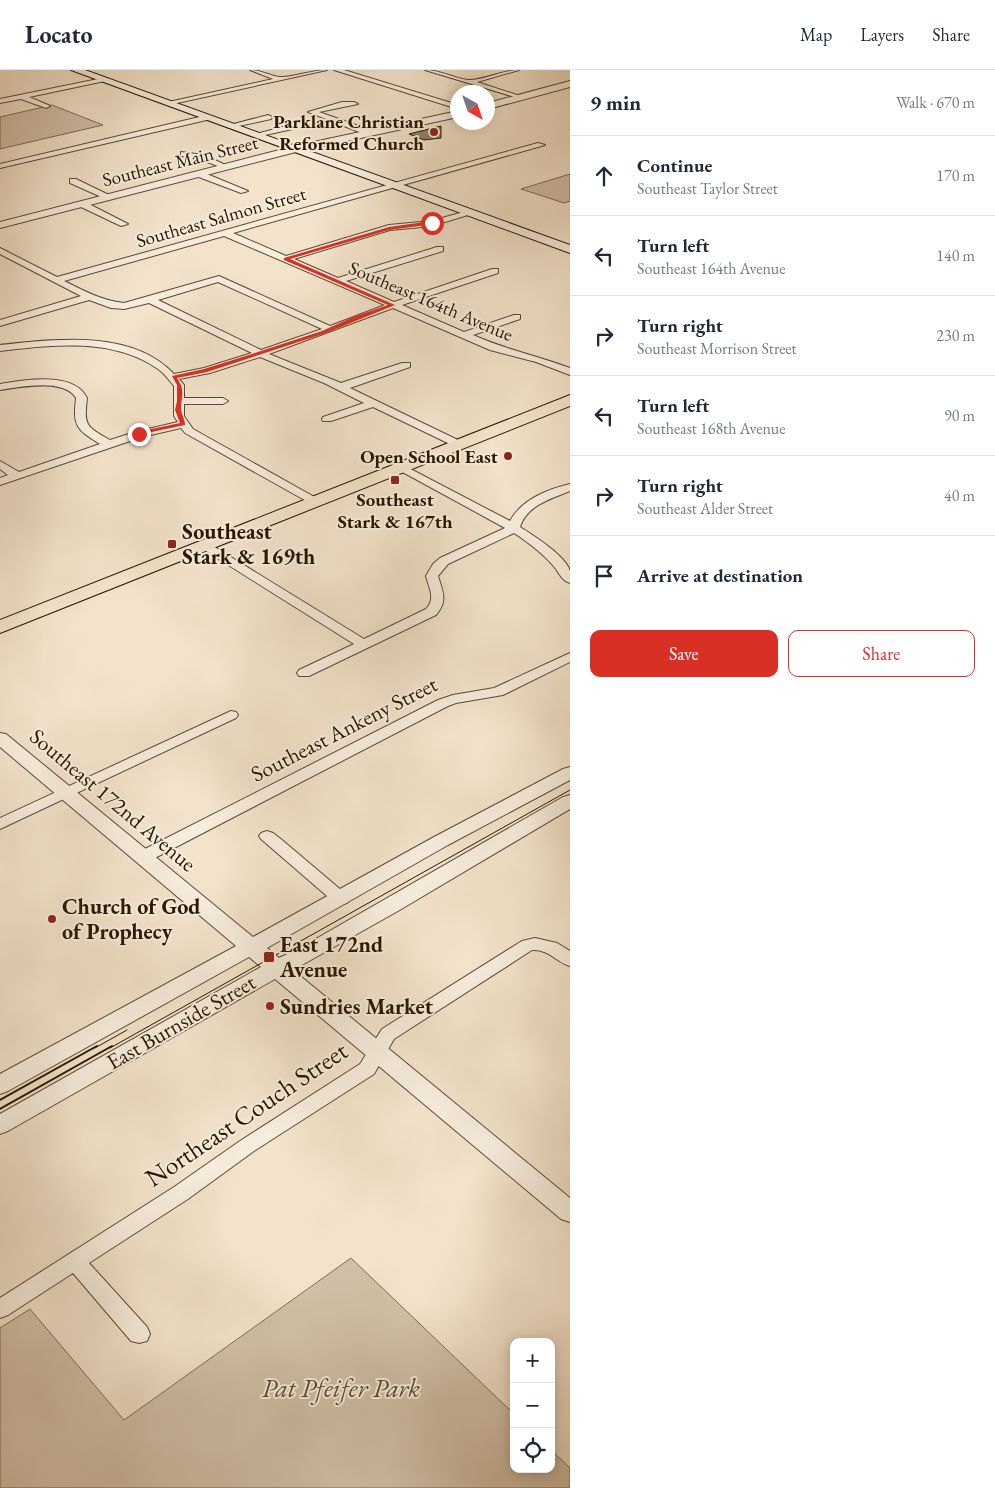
<!DOCTYPE html>
<html lang="en">
<head>
<meta charset="utf-8">
<style>
	:root { --surface:#fff; --page:#f2f2f3; --text:#1f2937; --muted:#747a83; --line:#e0e1e3; --accent:#d93025 }
	body { margin:0; font-family:"EB Garamond",serif; background:var(--page); color:var(--text) }
	.controls { position:absolute; right:15px; bottom:15px; display:grid; overflow:hidden; border-radius:10px; box-shadow:0 2px 12px #0003 }
	.controls button { width:45px; height:45px; display:grid; place-items:center; padding:0; border:0; border-bottom:1px solid var(--line); background:var(--surface); color:var(--text); font:25px sans-serif }
	.compass { position:absolute; left:450px; top:15px; width:45px; height:45px; border-radius:50%; background:var(--surface); box-shadow:0 2px 12px #0003; rotate:140deg }
	.stop { position:absolute; width:15px; height:15px; margin:-11px; border:4px solid #d93025; border-radius:50%; background:#fff }
	.stop.end { background:#d93025; border-color:#fff; box-shadow:0 1px 5px #0008 }
	.list { margin:0; padding:0; list-style:none }
	h2 { display:flex; justify-content:space-between; align-items:center; height:65px; margin:0; padding:0 20px; font-size:21px }
	h2 small { font-size:16px; font-weight:400; color:var(--muted) }
	.list li { display:grid; grid-template-columns:32px 1fr auto; gap:15px; align-items:center; box-sizing:border-box; height:80px; padding:0 20px; border-top:1px solid var(--line) }
	.list b { display:block; font-size:19px; white-space:nowrap }
	.list p { margin:0; font-size:16px; white-space:nowrap; color:var(--muted) }
	.list em { font-size:16px; font-style:normal; color:var(--muted) }
	.actions { display:flex; gap:10px; padding:15px 20px }
	.actions a { flex:1; padding:11px 0; border:1px solid var(--accent); border-radius:10px; text-align:center; font-size:18px; color:var(--accent) }
	.actions .main { background:var(--accent); color:#fff }
	.icon { flex:none; width:28px; height:28px; fill:none; stroke:currentColor; stroke-width:2; stroke-linecap:round; stroke-linejoin:round }
	.map { position:relative; flex:none; width:570px; height:1418px; overflow:hidden }
	header { display:flex; align-items:center; gap:30px; box-sizing:border-box; height:70px; padding:0 25px; background:var(--surface); border-bottom:1px solid var(--line) }
	header strong { font-size:24px }
	nav { display:flex; gap:28px; margin-inline-start:auto; font-size:18px }
	main { display:flex }
	aside { flex:1; background:var(--surface) }
	.map>svg:first-child { display:block }
	.green { fill:#d1c0a8; stroke:#7d6b54 }
	.building { fill:#92816a; stroke:#291600 }
	.lines { fill:none; stroke-linecap:round; stroke-linejoin:round }
	.minor-casing { stroke:#5c4933; stroke-width:2 }
	.tertiary-casing { stroke:#5c4933; stroke-width:2 }
	.secondary-casing { stroke:#291600; stroke-width:2 }
	.primary-casing { stroke:#291600; stroke-width:2 }
	.minor { fill:#f7eddd; fill-rule:evenodd }
	.tertiary { fill:#f7eddd; fill-rule:evenodd }
	.secondary { fill:#f7eddd; fill-rule:evenodd }
	.primary { fill:#f3e3cb; fill-rule:evenodd }
	.tram-far1 { stroke:#291600; stroke-width:1 }
	.tram { stroke:#291600; stroke-width:2 }
	.route { fill:#d93025 }
	.poi-dot { fill:#8f2418; stroke:#f7eddd; stroke-width:2 }
	.labels { text-anchor:middle; dominant-baseline:central; stroke-width:4; stroke-linejoin:round; paint-order:stroke }
	.far-poi-label { font-size:19px; font-weight:bold; fill:#291600; stroke:#f7eddd; text-anchor:end }
	.far-street-label { font-size:19px; fill:#291600; stroke:#f7eddd }
	.poi-label { font-size:22px; font-weight:bold; fill:#291600; stroke:#f7eddd; text-anchor:start }
	.street-label { font-size:22px; fill:#291600; stroke:#f7eddd }
	.near-street-label { font-size:26px; fill:#291600; stroke:#f7eddd }
	.near-park-label { font-size:26px; font-style:italic; fill:#5b4932; stroke:#f7eddd }
</style>
</head>
<body>
<header>
<strong>Locato</strong>
<nav><a>Map</a><a>Layers</a><a>Share</a></nav>
</header>
<main>
<div class="map">
<svg width="570" height="1418" viewBox="0 0 570 1418">
	<rect width="100%" height="100%" fill="#f3e3cb"/>
	<filter id="stains"><feTurbulence type="fractalNoise" baseFrequency=".004" numOctaves="4"/><feColorMatrix values="0 0 0 0 .2 0 0 0 0 .09 0 0 0 0 .02 0 0 0 .5 -.17"/></filter>
	<radialGradient id="worn" r=".72"><stop offset=".6" stop-color="#630" stop-opacity="0"/><stop offset="1" stop-color="#630" stop-opacity=".3"/></radialGradient>
	<path class="green" d="M52,35L103,55L0,79V47Z
		M570,104V131L564,133L521,119Z
		M351,1188L514,1344V1399H551V1380L570,1398V1418H0V1258L30,1239L124,1350Z"/>
	<path class="building" d="M441,56V68L424,70L409,64Z"/>
	<g class="lines">
		<defs>
			<path id="minor" d="M250,0C261,0 270,6 280,7C290,8 313,0 327,0L168,35L164,33L273,9Z
				M334,0H344L458,35V39Z
				M425,0C440,0 453,8 468,10C481,11 503,0 519,0L477,12L523,27L518,28Z
				M103,8L105,9V11L29,27L48,35L50,36L46,38L21,29L0,33V29Z
				M342,32H354L358,34L319,42L373,61V65H367L308,42Z
				M208,45L212,47L211,49L0,98V94Z
				M268,45L272,47L271,49L230,58L226,56Z
				M294,54H297V58L256,67L252,65Z
				M538,73L545,75L233,163L286,186L389,155L431,151L471,140V144L432,156L390,160L294,189L338,208L437,177H443V181L346,211L394,232L492,199H498V203L402,235L464,262L514,245H520V249L473,265C504,279 538,286 570,298V305L536,292L490,280L393,238L269,284L341,313L402,293H410V297L350,318L462,372L464,374L462,376H454L373,337L331,351H323L322,349L323,347L364,333L324,313L260,287L210,303L179,309L184,315V328H223L228,331L223,334H184V346L193,359L318,429L320,431L318,433H310L185,363L181,358L142,367L0,415V408L8,405L0,399V391L19,402L100,374C75,359 73,355 76,328C64,308 20,317 0,320V314C24,310 74,301 87,328C84,355 85,356 110,370L135,362L178,352L174,346V316C169,310 164,303 158,299C112,267 52,275 0,281V275C56,269 132,259 174,304L204,298L252,283L149,233L124,239L111,238L89,230L0,256V250L81,226L0,184V178L57,207ZM224,166L385,235L330,256L219,206L124,233C102,231 83,220 64,211ZM218,212L322,259L261,280L158,230Z
				M181,82L204,85L230,97L226,99L199,89L181,86Z
				M196,102H202L248,121L241,123L196,106Z
				M70,109H76L113,127L106,129L70,113Z
				M79,132H85L128,154L121,156L79,136Z
				M401,394L510,451C521,430 548,419 570,414V421C551,429 527,435 520,457C533,465 566,486 570,501C570,504 570,509 570,513C563,511 560,505 556,499C545,485 529,473 514,463L448,494L438,506C443,522 448,531 436,545L309,606H299L297,603L299,600L354,574L198,476L200,473H208L364,569L426,539C436,529 429,518 426,506L433,494L440,488L505,458L397,399L395,397L397,395Z
				M570,583V592L503,625L456,633L448,636L149,791H137L135,787L137,783L438,630L453,625L494,618Z
				M231,641L236,642L238,645L236,648L0,759V748Z
				M267,761L273,763L282,770L347,825L349,829L347,833L341,834L335,833L261,769L259,766L261,763Z
				M535,868L557,873L570,881V896C556,892 549,879 532,880L394,969L374,1004L254,1081L188,1129L89,1193L147,1257L150,1264L147,1271L139,1273L131,1271L73,1203L8,1245L0,1248V1228L174,1117L240,1071L360,994L382,959L522,871Z"/>
			<path id="tertiary" d="M570,11V17L488,39V33Z
				M458,41V47L296,82L0,158V152L295,76Z
				M0,663L6,664L253,867L434,767L563,699L570,697V710L448,775L267,878L279,888L300,878L563,727L570,725V739L398,841L293,900L570,1128V1152L561,1149L275,909L8,1061L0,1064V1044L261,897L249,887L8,1021L0,1024V1004L236,876L0,677Z"/>
			<path id="secondary" d="M71,0H85L570,175V183Z"/>
			<path id="primary" d="M570,325V336L0,563V550Z"/>
		</defs>
		<use href="#minor" class="minor-casing"/>
		<use href="#tertiary" class="tertiary-casing"/>
		<use href="#secondary" class="secondary-casing"/>
		<use href="#primary" class="primary-casing"/>
		<use href="#minor" class="minor"/>
		<use href="#tertiary" class="tertiary"/>
		<use href="#secondary" class="secondary"/>
		<use href="#primary" class="primary"/>
		<path class="tram-far1" d="M95,978L127,960
			M110,978L570,720"/>
		<path class="tram" d="M0,1030L97,976
			M0,1039L112,976"/>
	</g>
	<path class="route" d="M432,151L434,154L389,160L290,189L395,235L326,263L207,302L177,308C186,321 181,326 181,340C182,345 185,350 185,355L137,365V362L180,353L175,340L177,331V315L172,306L204,299L258,282L322,261L353,247L388,235L284,190V188L389,157Z"/>
	<g class="poi-dot">
		<circle cx="434" cy="62" r="5"/>
		<circle cx="508" cy="386" r="5"/>
		<rect x="390" y="405" width="10" height="10" rx="2.5"/>
		<rect x="167" y="469" width="10" height="10" rx="2.5"/>
		<circle cx="52" cy="849" r="5"/>
		<rect x="263" y="881" width="12" height="12" rx="2.5"/>
		<circle cx="270" cy="936" r="5"/>
	</g>
	<g class="labels">
		<g class="far-poi-label">
			<text x="424" y="51">Parklane Christian<tspan x="424" dy="22">Reformed Church</tspan></text>
			<text x="498" y="386">Open School East</text>
			<text x="395" y="429" text-anchor="middle">Southeast<tspan x="395" dy="22">Stark &amp; 167th</tspan></text>
		</g>
		<g class="far-street-label">
			<text transform="translate(180 91) rotate(-14)">Southeast Main Street</text>
			<text transform="translate(221 147) rotate(-16)">Southeast Salmon Street</text>
			<text transform="translate(431 231) rotate(23)">Southeast 164th Avenue</text>
		</g>
		<g class="poi-label">
			<text x="182" y="461">Southeast<tspan x="182" dy="25">Stark &amp; 169th</tspan></text>
			<text x="62" y="836">Church of God<tspan x="62" dy="25">of Prophecy</tspan></text>
			<text x="280" y="874">East 172nd<tspan x="280" dy="25">Avenue</tspan></text>
			<text x="280" y="936">Sundries Market</text>
		</g>
		<g class="street-label">
			<text transform="translate(344 659) rotate(-27)">Southeast Ankeny Street</text>
			<text transform="translate(113 730) rotate(40)">Southeast 172nd Avenue</text>
			<text transform="translate(181 952) rotate(-30)">East Burnside Street</text>
		</g>
		<g class="near-street-label">
			<text transform="translate(246 1044) rotate(-34)">Northeast Couch Street</text>
		</g>
		<g class="near-park-label">
			<text x="341" y="1318">Pat Pfeifer Park</text>
		</g>
	</g>
	<rect width="100%" height="100%" filter="url(#stains)"/>
	<rect width="100%" height="100%" fill="url(#worn)"/>
</svg>
<div class="controls">
<button>+</button>
<button>−</button>
<button><svg class="icon" aria-label="locate" viewBox="0 0 24 24"><circle cx="12" cy="12" r="6"/><path d="M12 2v4M12 18v4M2 12h4M18 12h4"/></svg></button>
</div>
<svg class="compass" viewBox="-18 -18 36 36"><path d="M0-13l5 13h-10z" fill="#e53935"/><path d="M0 13l5-13h-10z" fill="#747a83"/></svg>
<div class="stop" style="left:432px;top:153px"></div>
<div class="stop end" style="left:139px;top:364px"></div>
</div>
<aside>
<h2>9 min<small>Walk · 670 m</small></h2>
<ul class="list">
<li><svg class="icon" aria-label="ahead" viewBox="0 0 24 24"><path d="M12 20V5M6 11l6-6 6 6"/></svg><div><b>Continue</b><p>Southeast Taylor Street</p></div><em>170 m</em></li>
<li><svg class="icon" aria-label="left" viewBox="0 0 24 24"><path d="M17 20v-9H6M10 6l-5 5 5 5"/></svg><div><b>Turn left</b><p>Southeast 164th Avenue</p></div><em>140 m</em></li>
<li><svg class="icon" aria-label="right" viewBox="0 0 24 24"><path d="M7 20v-9h11M14 6l5 5-5 5"/></svg><div><b>Turn right</b><p>Southeast Morrison Street</p></div><em>230 m</em></li>
<li><svg class="icon" aria-label="left" viewBox="0 0 24 24"><path d="M17 20v-9H6M10 6l-5 5 5 5"/></svg><div><b>Turn left</b><p>Southeast 168th Avenue</p></div><em>90 m</em></li>
<li><svg class="icon" aria-label="right" viewBox="0 0 24 24"><path d="M7 20v-9h11M14 6l5 5-5 5"/></svg><div><b>Turn right</b><p>Southeast Alder Street</p></div><em>40 m</em></li>
<li><svg class="icon" aria-label="arrive" viewBox="0 0 24 24"><path d="M6 21V4h12l-3 4 3 4H6"/></svg><div><b>Arrive at destination</b></div></li>
</ul>
<div class="actions"><a class="main">Save</a><a>Share</a></div>
</aside>
</main>
</body>
</html>
